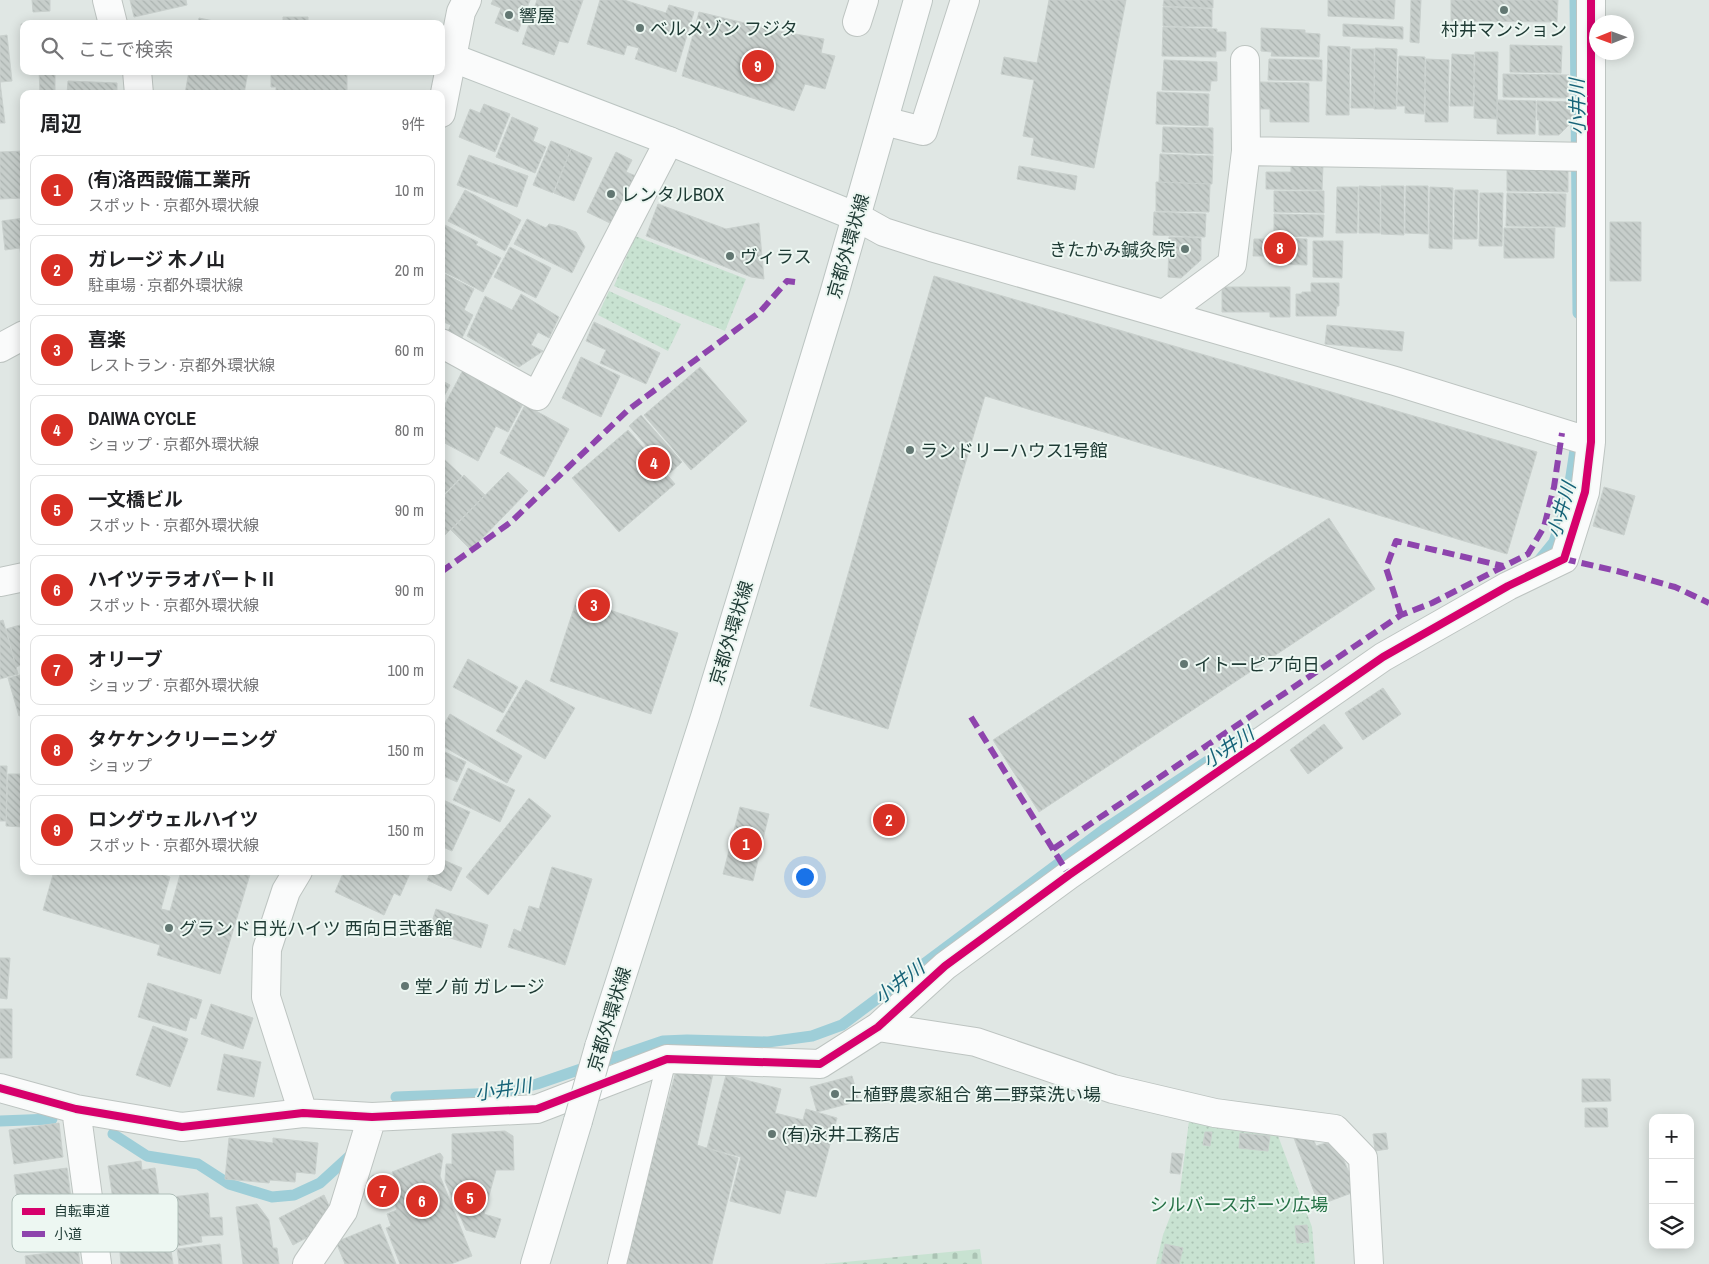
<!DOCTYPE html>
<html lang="ja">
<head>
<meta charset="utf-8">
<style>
	:root { --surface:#fff; --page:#f2f2f2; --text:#202124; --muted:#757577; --line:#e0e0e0; --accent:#d93025 }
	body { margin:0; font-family:"Archivo Narrow","Noto Sans JP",sans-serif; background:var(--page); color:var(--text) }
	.controls { position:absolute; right:15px; bottom:15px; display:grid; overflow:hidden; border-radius:10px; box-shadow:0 2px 12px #0003 }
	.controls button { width:45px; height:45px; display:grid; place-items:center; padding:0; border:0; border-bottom:1px solid var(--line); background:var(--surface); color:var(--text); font:25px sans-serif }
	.compass { position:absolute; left:1589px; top:15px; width:45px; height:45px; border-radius:50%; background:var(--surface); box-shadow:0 2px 12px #0003; rotate:269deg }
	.you { position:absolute; left:804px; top:876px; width:18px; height:18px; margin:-12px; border:4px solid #fff; border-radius:50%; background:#1a73e8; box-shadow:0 0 0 8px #1a73e833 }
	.badge { display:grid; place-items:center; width:32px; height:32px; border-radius:50%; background:var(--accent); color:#fff; font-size:16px; font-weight:700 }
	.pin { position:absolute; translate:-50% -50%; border:2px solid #fff; box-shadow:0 1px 5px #0006 }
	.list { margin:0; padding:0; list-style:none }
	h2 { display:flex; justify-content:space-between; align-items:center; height:65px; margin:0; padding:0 20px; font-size:21px }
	h2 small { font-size:16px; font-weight:400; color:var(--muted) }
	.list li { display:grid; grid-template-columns:32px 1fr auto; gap:15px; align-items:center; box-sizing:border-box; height:70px; margin:0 10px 10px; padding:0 10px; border:1px solid var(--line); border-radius:10px }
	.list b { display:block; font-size:19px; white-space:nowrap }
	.list p { margin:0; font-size:16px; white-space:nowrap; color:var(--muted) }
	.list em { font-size:16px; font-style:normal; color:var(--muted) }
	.icon { flex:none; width:28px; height:28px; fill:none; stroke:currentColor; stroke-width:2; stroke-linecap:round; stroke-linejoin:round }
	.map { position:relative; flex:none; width:1709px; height:1264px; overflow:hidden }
	.search { position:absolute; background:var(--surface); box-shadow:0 2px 12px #0003; left:20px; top:20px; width:425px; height:55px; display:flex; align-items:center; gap:12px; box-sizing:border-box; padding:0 18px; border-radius:10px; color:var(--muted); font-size:19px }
	.panel { position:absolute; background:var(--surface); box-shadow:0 2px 12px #0003; left:20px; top:90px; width:425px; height:785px; border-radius:10px }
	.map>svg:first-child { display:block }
	.grass { fill:url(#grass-dots) }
	.cemetery { fill:url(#cemetery-stones) }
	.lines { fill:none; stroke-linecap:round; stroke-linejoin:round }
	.stream { stroke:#9eced8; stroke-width:11 }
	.building { fill:url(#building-back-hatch); stroke:#c9d0cd }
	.lane-casing { stroke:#bdc4c1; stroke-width:20 }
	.street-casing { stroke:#bdc4c1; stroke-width:30 }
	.secondary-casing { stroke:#bcc5c2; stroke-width:30 }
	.lane { stroke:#fafbfb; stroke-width:18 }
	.street { stroke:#fafbfb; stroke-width:28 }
	.secondary { stroke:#fafbfb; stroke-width:28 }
	.secondary-bridge-casing { stroke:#bcc5c2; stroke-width:30; stroke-linecap:butt }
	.secondary-bridge { stroke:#fafbfb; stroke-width:28 }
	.quiet { stroke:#8e44ad; stroke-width:6; stroke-dasharray:12 6; stroke-linecap:butt }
	.cycleway-casing { stroke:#edf7f2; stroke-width:11 }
	.cycleway { stroke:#d6006c; stroke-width:8 }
	.poi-dot { fill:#627772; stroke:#edf7f2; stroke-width:2 }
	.labels { text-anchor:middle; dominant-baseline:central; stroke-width:4; stroke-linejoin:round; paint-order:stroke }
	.poi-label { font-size:18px; fill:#1e3a34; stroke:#edf7f2; text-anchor:start }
	.street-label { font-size:18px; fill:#1e3a34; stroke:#edf7f2 }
	.park-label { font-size:18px; fill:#277247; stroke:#edf7f2 }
	.water-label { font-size:19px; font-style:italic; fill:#166378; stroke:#edf7f2 }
	.key { fill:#edf7f2; stroke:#afbeb9; stroke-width:1 }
	.key-label { font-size:14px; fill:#1e3a34 }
</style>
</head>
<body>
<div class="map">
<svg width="1709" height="1264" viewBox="0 0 1709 1264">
	<defs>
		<pattern id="grass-dots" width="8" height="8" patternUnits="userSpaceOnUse" patternTransform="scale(1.25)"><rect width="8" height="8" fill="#c8e2d1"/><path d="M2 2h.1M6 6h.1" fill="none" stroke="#abc3b4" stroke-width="1.8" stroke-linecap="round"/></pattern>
		<pattern id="cemetery-stones" width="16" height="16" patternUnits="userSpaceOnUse" patternTransform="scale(1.25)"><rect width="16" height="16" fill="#c8e2d1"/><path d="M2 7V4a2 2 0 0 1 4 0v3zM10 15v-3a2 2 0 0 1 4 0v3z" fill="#abc3b4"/></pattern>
		<pattern id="building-back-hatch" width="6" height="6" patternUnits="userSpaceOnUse" patternTransform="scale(1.25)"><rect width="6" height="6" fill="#c7cecb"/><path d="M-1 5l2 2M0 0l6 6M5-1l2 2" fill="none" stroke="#aab2af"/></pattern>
	</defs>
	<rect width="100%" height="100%" fill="#e0e7e4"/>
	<path class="grass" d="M635,236L746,279L725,331L614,286Z
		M609,291L681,324L668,351L598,315Z
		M1189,1121L1277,1133L1312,1227L1315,1264H1156L1163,1235L1180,1191Z"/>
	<path class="cemetery" d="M980,1249L982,1264H824Z"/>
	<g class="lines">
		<path class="stream" d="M1575,0L1578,313
			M1536,564L1554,542L1567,502L1577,437
			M396,1097L500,1093L537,1084L663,1041L687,1040L768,1042L812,1036L842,1025L1106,828L1250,733
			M0,1121L52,1119
			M113,1134L147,1156L198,1164L229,1184L272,1197L294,1195L320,1183L354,1152"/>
	</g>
	<path class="building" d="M32,0H50V11L33,12Z
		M130,0H186L187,5L134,17Z
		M493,0H530L518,32L495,23L501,8L491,4Z
		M537,0H583L568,43L559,41L554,55L522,44Z
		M600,0H624L666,13L669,5L694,12L676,72L635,59L639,48L627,45L624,55L587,44Z
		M1049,0H1126L1094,168L1031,155L1034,138L1023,136L1034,80L1001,74L1004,57L1037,63Z
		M1164,0H1213V8L1163,6Z
		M1328,0H1395L1394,19L1328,16Z
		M1411,0H1421L1419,43L1410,42Z
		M1451,0H1558L1557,22L1451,21Z
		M1163,7L1212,9V27L1163,26Z
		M699,12L778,31L824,39L821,53L835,56L825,89L805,84L794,111L682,76Z
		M283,17H308V24H283Z
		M199,18L228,24H198Z
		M45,21L46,24H24V33H22L21,24Z
		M1343,24L1403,27V39L1343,36Z
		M1163,27L1217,29V32H1226V51H1216V57L1162,56Z
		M1261,28L1305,30V33L1320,34L1319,57L1271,56L1272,52L1261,51Z
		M7,35L12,81L0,82L5,123H0V36Z
		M1510,45L1562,46L1561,73L1510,72Z
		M1328,46L1350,47L1349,115H1326Z
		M1375,48L1397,49L1396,109H1374Z
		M1352,49H1374V108H1351Z
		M1475,52H1498L1497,119L1474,118Z
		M1452,54L1474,55L1473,106H1450Z
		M1399,56L1425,57L1424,114L1405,113V106H1397Z
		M1269,59L1322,60V81L1268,80Z
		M1426,59L1449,60L1448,122H1425Z
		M1164,60L1217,62V81H1211L1210,91L1162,90Z
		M39,71H55V94H40Z
		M189,71H248L244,94H185Z
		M271,71H347V91H342V94H276V87H271Z
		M1503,74L1569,75L1568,98L1503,97Z
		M68,81L117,83V94H67Z
		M1260,82L1309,83V122H1270V109H1260Z
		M1157,92L1209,94L1208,126L1156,124Z
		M1497,100L1536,101L1535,134H1497Z
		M1537,101L1574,102L1573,121L1559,135H1539V120H1537Z
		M484,104L510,114L495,152L459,137L470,109L480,113Z
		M512,117L538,128L533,141L546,147L535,173L496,157Z
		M1163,127L1213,128V154L1162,152Z
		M551,141L571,149L553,193L533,185Z
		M571,149L592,158L574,201L554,193Z
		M24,151V198L0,199V152Z
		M616,152L632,160L626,172L636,176L612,224L587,212Z
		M1160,154L1213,156L1212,184L1159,182Z
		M469,155L528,176L517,207L457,185Z
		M1291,164L1323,165L1322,190L1266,189V172H1291Z
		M1019,166L1077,176L1075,190L1017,179Z
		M1507,167H1568V192L1507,191Z
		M1156,182L1210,184L1209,212L1156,211Z
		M1359,186L1380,187V233H1359Z
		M1381,186H1404V235L1381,234Z
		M1406,186H1428V234L1405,233Z
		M1337,187H1358L1357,233H1336Z
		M1430,187L1453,188L1452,249L1429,248Z
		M465,190L521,220L505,251L448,221Z
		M1455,190H1478L1477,239H1454Z
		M1274,191H1324V213L1274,212Z
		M1480,193H1503L1502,246H1479Z
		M1507,193L1566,194L1565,227L1506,226Z
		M658,204L726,229L759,223L764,279L751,277L646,236Z
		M1154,212L1206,214L1205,237L1153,235Z
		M1274,214L1324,215L1323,237L1274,236Z
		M24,218V258L21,259L20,248L5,250L2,221Z
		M527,219L546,228L549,224L560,226L576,232L585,247L572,273L514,244Z
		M1610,222H1641V281H1610Z
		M441,223L478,242L476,245L501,258L483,292L441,270V246L443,242L441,241Z
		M1504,228H1555L1554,258H1504Z
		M1169,237L1201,238V260L1181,278L1168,277Z
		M1270,238L1307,239V265L1269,264V256H1253L1254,239H1270Z
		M1313,241H1343L1342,278L1313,277Z
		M510,247L551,268L536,298L494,277Z
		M441,272L474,289L464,310L473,315L462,338L448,331L451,325L441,321Z
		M934,276L1537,452L1507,554L985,396L888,729L810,706Z
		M1311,283H1339V306H1337L1336,316H1296V294H1302V292H1311Z
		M1222,287H1290V317H1270V312H1222Z
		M521,294L559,317L549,338L538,332L531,345L543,351L519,367L467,336L485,296L512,310Z
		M594,322L660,353L646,384L600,363L606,350L586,341Z
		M1327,325L1404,332L1402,351L1325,344Z
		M581,357L620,376L601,417L562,398Z
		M700,367L747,421L691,470L644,415Z
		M463,370L524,402L508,432L496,426L478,461L441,441V412Z
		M441,380L450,385L441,402Z
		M525,405L569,429L544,477L500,453Z
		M641,415L682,462L670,473L629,426Z
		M628,430L675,484L619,532L572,478Z
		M442,457L462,476L441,497V458Z
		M508,472L528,491L471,550L451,530Z
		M464,475L485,495L441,539V499Z
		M1604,487L1635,496L1624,535L1593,526Z
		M1329,518L1375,589L1039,812L993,740Z
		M577,599L678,633L651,714L550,681Z
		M3,620L18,674L0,679V621Z
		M24,624V664L16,667L6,629Z
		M468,659L518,687L503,713L453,687Z
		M24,674V714L19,716L8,678Z
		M526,680L575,708L545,759L496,731Z
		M1383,688L1401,714L1363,740L1345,713Z
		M450,714L522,756L507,783L441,745V729Z
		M1324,724L1343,748L1308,774L1290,750Z
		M441,750L466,762L457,782L441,775Z
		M0,766H7L6,821H0Z
		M468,768L515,790L500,822L453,800Z
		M8,774H24V827L6,826Z
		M529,798L551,816L488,895L466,877Z
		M441,799L470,812L452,851L441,846Z
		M740,807L769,814L753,881L723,874Z
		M441,859L462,868L451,891L427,880L431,871H441Z
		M552,867L592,879L565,965L508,947L514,929L521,932L529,906L539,909Z
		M54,871H150L170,877L161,909L170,911L181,871H251L220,974L157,955L160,945L43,910Z
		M344,871H411L400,896L394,893L384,915L335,892Z
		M436,909L488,925L481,948L429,931Z
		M0,958H10L7,999L0,998Z
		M148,983L202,1000L196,1019L190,1017L186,1031L138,1017Z
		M211,1004L253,1018L243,1049L201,1034Z
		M0,1009H12V1058H0Z
		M153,1026L188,1039L170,1087L136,1075Z
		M224,1054L261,1062L254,1097L217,1090Z
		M676,1071L713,1074L697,1145L738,1158L712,1264H624Z
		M726,1075L781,1089L775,1113L803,1120L806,1109L837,1118L816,1197L786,1190L780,1214L730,1201L741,1157L707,1148Z
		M852,1076L859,1101L817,1112L810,1087Z
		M1582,1079H1610L1611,1101L1582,1102Z
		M1585,1108H1607L1608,1127H1585Z
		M59,1123L63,1157L14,1164L9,1130Z
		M505,1131L513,1136L514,1170H496L484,1214L501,1219L495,1238L466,1230L445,1181L446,1164H452V1134Z
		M1205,1132H1212L1210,1146L1203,1145Z
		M1240,1133L1270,1136L1268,1151L1239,1148Z
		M1386,1133L1388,1149L1375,1151L1373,1134Z
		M229,1138L273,1143V1138L318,1143L315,1174L296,1172L295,1182L270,1180L269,1183L225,1179Z
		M1294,1138H1313L1316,1146L1335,1140L1357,1191L1319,1205Z
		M440,1153L443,1157L440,1176L472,1256L451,1264H400L386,1228L391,1226L387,1214L397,1210L389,1189L398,1186L392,1172Z
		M1172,1153L1183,1154L1180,1174L1170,1173Z
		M141,1161L142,1170L155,1168L159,1195L113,1200L108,1166Z
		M67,1168L71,1198L18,1205L14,1175Z
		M373,1175L393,1181L387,1199L366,1183Z
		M208,1193L210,1218L222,1217L223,1235L201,1236L202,1242L177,1246L171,1197Z
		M324,1195L332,1212L322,1217L324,1221L316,1225L319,1231L293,1245L279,1218Z
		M257,1204L269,1220L273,1248H277L279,1264H243L236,1207Z
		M380,1224L396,1264H345L336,1242Z
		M1307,1225L1309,1242L1297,1243L1295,1226Z
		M169,1237L173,1264H121L119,1243Z
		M220,1244L222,1264H179L177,1249Z
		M1165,1244L1183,1248L1179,1264H1161Z
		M78,1249L80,1264H26L25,1256Z"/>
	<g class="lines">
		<defs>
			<path id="lane" d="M617,1264L667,1059"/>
			<path id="street" d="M107,0L113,24
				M857,22L864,0
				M137,71L139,94
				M441,113L461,12L467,0
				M884,121L923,131L965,0
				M1246,151L1591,157
				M857,217L884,232L931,247L1395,381L1591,442
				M1164,314L1232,264L1246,151L1245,60
				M441,343L537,396L669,141
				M0,348L24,335
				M0,582L24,577
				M298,871L286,891L267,949L266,997L303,1113
				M878,1027L976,1042L1113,1089L1215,1113L1335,1129L1363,1158L1369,1264
				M0,1088L76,1109L182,1127L303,1113L372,1117L537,1109L667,1059L820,1064L878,1027L945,966L1069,875L1383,657L1508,586L1564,559L1585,492L1591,442V0
				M76,1109L97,1264
				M307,1264L343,1211L372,1117"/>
			<path id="secondary" d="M453,58L669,141L857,217
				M599,1047L705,717L834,294L918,0
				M535,1264L578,1121"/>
		</defs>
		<use href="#lane" class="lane-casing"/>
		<use href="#street" class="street-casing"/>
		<use href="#secondary" class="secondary-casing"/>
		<use href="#lane" class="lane"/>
		<use href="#street" class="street"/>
		<use href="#secondary" class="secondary"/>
		<defs>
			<path id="secondary-bridge" d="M578,1121L599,1047"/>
		</defs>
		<use href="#secondary-bridge" class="secondary-bridge-casing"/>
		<use href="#secondary-bridge" class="secondary-bridge"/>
		<path class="quiet" d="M1564,559L1617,571L1675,587L1709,603
			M441,572L511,522L628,410L760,312L787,281L795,282
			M1401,615L1386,568L1396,541L1503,566
			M971,717L1069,875
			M1053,849L1401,615L1432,603L1528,554L1544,527L1554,487L1562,433"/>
		<defs>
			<path id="cycleway" d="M0,1088L76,1109L182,1127L303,1113L372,1117L537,1109L667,1059L820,1064L878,1027L945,966L1069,875L1383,657L1508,586L1564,559L1585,492L1591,442V0"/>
		</defs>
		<use href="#cycleway" class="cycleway-casing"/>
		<use href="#cycleway" class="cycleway"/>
	</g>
	<g class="poi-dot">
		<circle cx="1504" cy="10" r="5"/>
		<circle cx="509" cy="15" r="5"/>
		<circle cx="640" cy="28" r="5"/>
		<circle cx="611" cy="194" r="5"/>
		<circle cx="1185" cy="249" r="5"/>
		<circle cx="730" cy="256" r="5"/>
		<circle cx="910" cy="450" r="5"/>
		<circle cx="1184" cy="664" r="5"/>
		<circle cx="169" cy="928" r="5"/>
		<circle cx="405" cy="986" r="5"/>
		<circle cx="835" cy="1094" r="5"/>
		<circle cx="772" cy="1134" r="5"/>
	</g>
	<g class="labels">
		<g class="poi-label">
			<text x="519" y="15">響屋</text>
			<text x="650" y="28">ベルメゾン フジタ</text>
			<text x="1504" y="29" text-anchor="middle">村井マンション</text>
			<text x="621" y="194">レンタルBOX</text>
			<text x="1175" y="249" text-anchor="end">きたかみ鍼灸院</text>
			<text x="740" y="256">ヴィラス</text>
			<text x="920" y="450">ランドリーハウス1号館</text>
			<text x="1194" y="664">イトーピア向日</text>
			<text x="179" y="928">グランド日光ハイツ 西向日弐番館</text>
			<text x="415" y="986">堂ノ前 ガレージ</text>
			<text x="845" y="1094">上植野農家組合 第二野菜洗い場</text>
			<text x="782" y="1134">(有)永井工務店</text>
		</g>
		<g class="street-label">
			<text transform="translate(848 246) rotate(-74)">京都外環状線</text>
			<text transform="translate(731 633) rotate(-73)">京都外環状線</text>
			<text transform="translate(609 1019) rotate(-73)">京都外環状線</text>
		</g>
		<g class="park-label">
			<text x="1239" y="1204">シルバースポーツ広場</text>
		</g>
		<g class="water-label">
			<text transform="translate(1577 107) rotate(-91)">小井川</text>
			<text transform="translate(1561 510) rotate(-74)">小井川</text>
			<text transform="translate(1228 747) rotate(-34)">小井川</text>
			<text transform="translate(899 982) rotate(-37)">小井川</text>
			<text transform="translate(503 1089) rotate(-9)">小井川</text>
		</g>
	</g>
	<rect x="12" y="1194" width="166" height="58" rx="8" class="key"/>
	<rect x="22" y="1208" width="23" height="7" fill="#d6006c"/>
	<rect x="22" y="1231" width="23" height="6" fill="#8e44ad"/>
	<g class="key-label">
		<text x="54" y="1216">自転車道</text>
		<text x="54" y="1239">小道</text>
	</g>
</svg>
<div class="controls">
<button>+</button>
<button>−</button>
<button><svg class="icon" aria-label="layers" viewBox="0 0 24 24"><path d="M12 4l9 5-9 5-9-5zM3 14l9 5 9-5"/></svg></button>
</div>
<svg class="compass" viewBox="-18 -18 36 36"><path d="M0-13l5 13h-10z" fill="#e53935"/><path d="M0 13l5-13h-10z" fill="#757577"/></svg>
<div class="you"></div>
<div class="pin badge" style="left:746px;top:844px">1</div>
<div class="pin badge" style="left:889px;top:820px">2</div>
<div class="pin badge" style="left:594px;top:605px">3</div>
<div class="pin badge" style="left:654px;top:463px">4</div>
<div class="pin badge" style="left:470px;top:1198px">5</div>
<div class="pin badge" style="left:422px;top:1201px">6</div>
<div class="pin badge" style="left:383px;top:1191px">7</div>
<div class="pin badge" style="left:1280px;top:248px">8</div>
<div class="pin badge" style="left:758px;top:66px">9</div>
<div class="search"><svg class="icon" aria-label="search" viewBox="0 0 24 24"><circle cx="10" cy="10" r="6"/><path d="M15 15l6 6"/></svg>ここで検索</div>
<section class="panel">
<h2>周辺<small>9件</small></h2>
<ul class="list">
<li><span class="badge">1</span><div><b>(有)洛西設備工業所</b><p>スポット · 京都外環状線</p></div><em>10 m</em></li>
<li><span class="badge">2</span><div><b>ガレージ 木ノ山</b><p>駐車場 · 京都外環状線</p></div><em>20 m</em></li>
<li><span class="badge">3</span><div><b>喜楽</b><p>レストラン · 京都外環状線</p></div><em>60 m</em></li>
<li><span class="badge">4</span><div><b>DAIWA CYCLE</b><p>ショップ · 京都外環状線</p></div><em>80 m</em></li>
<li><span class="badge">5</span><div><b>一文橋ビル</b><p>スポット · 京都外環状線</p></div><em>90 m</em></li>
<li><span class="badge">6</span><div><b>ハイツテラオパートⅡ</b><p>スポット · 京都外環状線</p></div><em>90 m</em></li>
<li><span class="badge">7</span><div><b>オリーブ</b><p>ショップ · 京都外環状線</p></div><em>100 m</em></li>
<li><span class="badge">8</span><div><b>タケケンクリーニング</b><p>ショップ</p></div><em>150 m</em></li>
<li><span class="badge">9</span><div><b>ロングウェルハイツ</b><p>スポット · 京都外環状線</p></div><em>150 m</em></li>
</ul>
</section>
</div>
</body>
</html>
